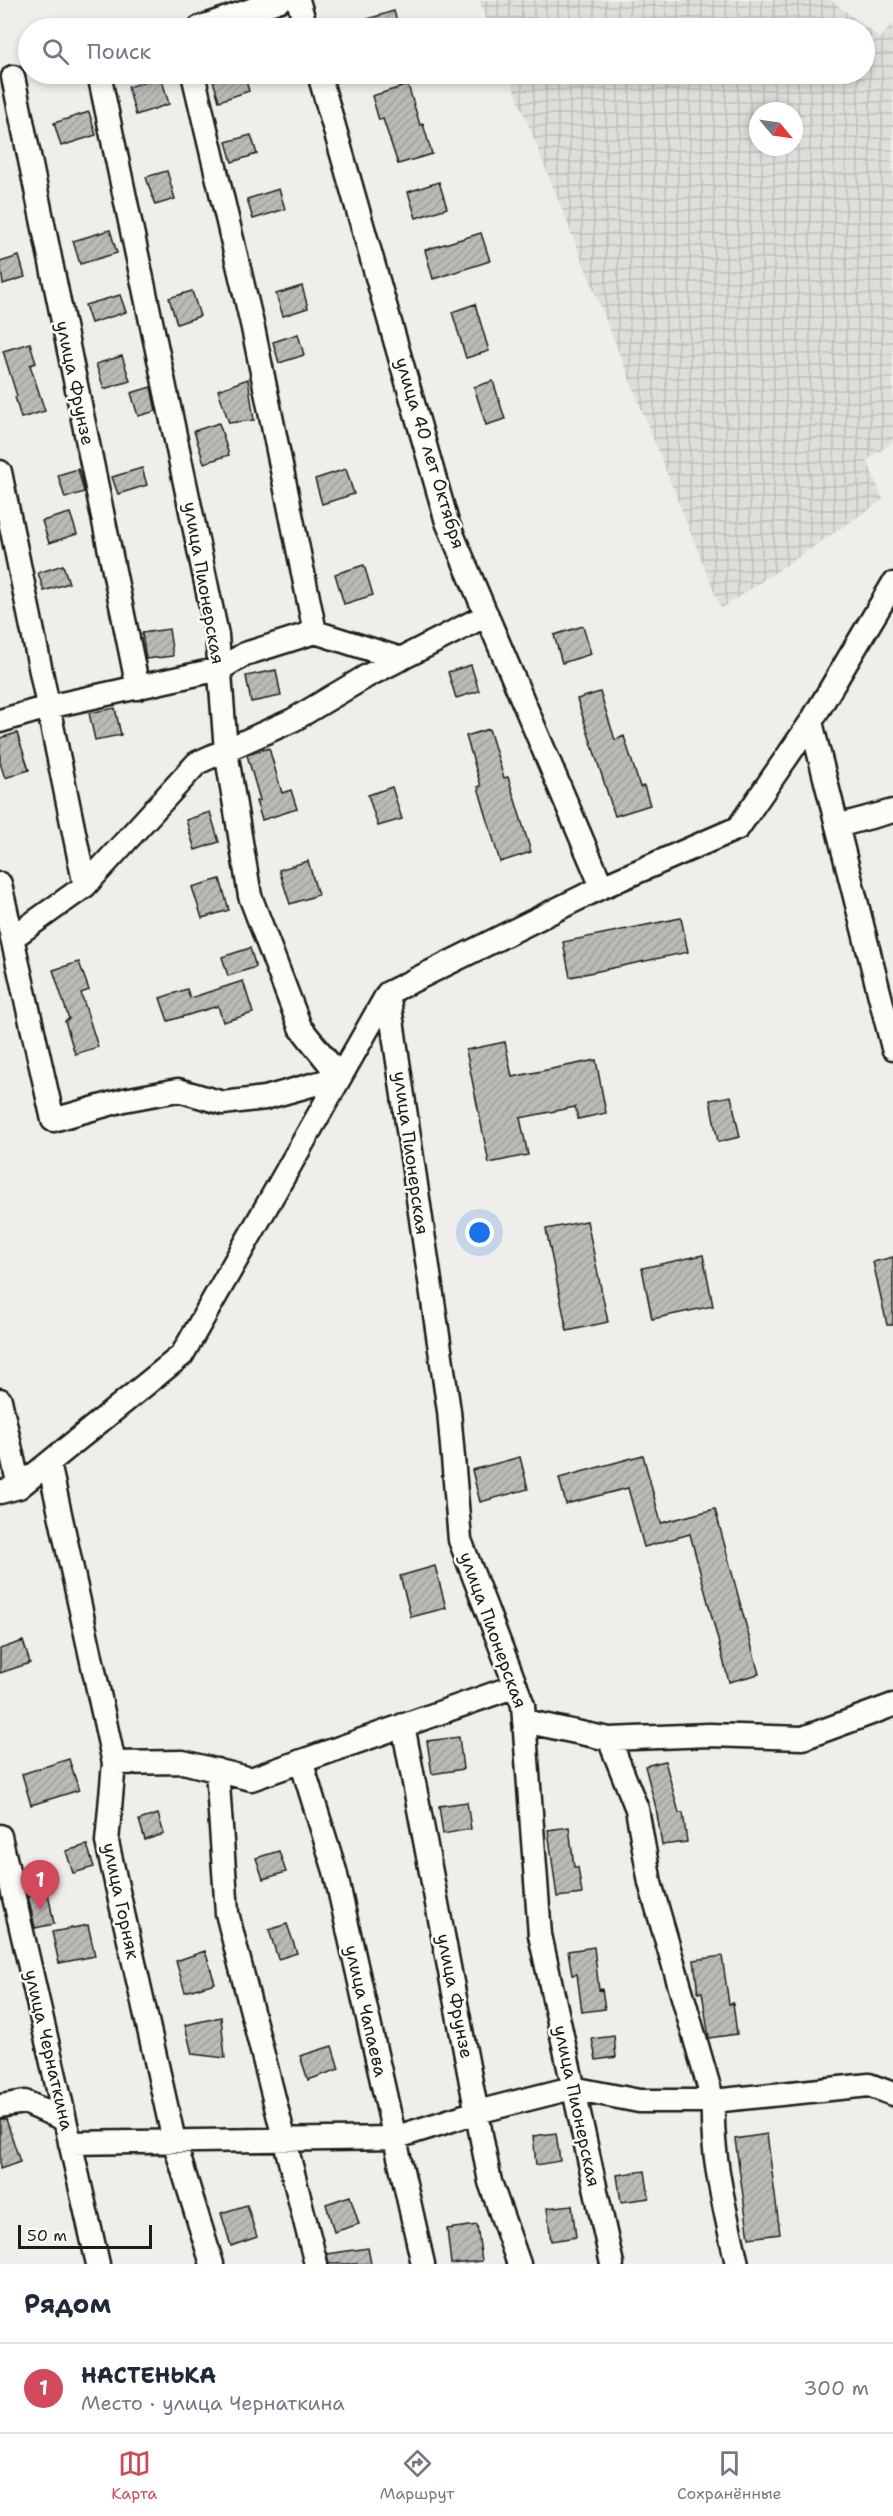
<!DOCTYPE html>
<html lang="ru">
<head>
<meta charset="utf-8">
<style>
	:root { --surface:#fff; --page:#f2f2f3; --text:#1f2937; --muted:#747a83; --line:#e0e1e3; --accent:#d1495b }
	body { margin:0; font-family:"Shantell Sans",sans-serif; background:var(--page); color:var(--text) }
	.compass { position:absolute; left:749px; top:102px; width:54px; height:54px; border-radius:50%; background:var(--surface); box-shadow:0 3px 9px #0003; rotate:119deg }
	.scale { position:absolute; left:18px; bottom:15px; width:134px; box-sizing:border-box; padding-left:6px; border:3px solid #1c1c1c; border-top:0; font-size:16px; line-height:21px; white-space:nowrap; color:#1c1c1c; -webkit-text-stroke:4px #fdfcf7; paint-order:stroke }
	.you { position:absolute; left:480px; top:1233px; width:21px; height:21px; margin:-15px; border:4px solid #fff; border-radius:50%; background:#1a73e8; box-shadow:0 0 0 9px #1a73e833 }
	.badge { display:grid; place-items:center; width:39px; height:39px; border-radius:50%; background:var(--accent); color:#fff; font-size:20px; font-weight:700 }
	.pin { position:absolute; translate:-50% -50px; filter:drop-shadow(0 2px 3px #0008) }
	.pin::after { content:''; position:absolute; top:32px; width:21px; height:18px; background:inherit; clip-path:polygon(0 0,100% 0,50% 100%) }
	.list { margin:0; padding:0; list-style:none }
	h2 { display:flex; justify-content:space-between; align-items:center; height:78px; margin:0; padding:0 24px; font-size:26px }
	h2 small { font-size:20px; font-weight:400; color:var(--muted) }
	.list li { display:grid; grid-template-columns:39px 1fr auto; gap:18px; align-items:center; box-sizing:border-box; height:90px; padding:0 24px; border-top:2px solid var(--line) }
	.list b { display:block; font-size:22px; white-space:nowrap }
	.list p { margin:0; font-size:20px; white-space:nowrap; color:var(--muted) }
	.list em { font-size:20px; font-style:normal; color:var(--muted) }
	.icon { flex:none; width:33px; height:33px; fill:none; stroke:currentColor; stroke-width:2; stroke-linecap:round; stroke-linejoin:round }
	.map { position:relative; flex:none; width:893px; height:2264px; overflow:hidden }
	.search { position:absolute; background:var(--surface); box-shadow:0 3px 9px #0003; left:18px; right:18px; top:18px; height:66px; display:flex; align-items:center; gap:15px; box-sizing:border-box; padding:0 21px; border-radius:33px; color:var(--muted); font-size:22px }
	.sheet { height:168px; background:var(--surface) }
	nav { display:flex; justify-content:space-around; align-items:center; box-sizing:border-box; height:84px; border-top:2px solid var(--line); background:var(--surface); font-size:16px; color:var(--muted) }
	nav a { display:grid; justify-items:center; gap:3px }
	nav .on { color:var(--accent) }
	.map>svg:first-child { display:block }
	.industrial { fill:url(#industrial-grid); fill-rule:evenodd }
	.building { fill:url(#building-hatch); stroke:#1c1c1c; stroke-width:1.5 }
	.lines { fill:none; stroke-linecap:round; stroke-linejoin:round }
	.minor-casing { stroke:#1c1c1c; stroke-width:27 }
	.minor { stroke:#fdfcf7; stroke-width:22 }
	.labels { text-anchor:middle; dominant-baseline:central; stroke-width:5; stroke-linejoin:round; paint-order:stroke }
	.street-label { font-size:18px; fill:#1c1c1c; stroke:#fdfcf7 }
</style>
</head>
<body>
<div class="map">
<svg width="893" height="2264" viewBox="0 0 893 2264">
	<defs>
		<pattern id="industrial-grid" width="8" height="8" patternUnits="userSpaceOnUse" patternTransform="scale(1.5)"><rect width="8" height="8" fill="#e0deda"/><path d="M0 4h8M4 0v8" fill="none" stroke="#c0beba"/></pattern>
		<pattern id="building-hatch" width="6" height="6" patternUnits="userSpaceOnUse" patternTransform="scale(1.5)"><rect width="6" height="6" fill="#bbbab6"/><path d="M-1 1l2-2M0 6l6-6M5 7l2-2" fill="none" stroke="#a09f9c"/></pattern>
	</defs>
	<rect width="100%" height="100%" fill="#f0eeea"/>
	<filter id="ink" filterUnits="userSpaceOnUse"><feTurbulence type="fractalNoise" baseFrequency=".0167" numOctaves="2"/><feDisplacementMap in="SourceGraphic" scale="12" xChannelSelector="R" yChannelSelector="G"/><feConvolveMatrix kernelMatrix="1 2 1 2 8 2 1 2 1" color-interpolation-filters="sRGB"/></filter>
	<g filter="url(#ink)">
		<path class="industrial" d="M479,0H831L880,38L893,23V442L867,460L883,500L721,609L508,74H864V28H490ZM758,111H794V147H758Z"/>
		<path class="building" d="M394,11L399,28H348V25Z
			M222,74H244L249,91L219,101L212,77Z
			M161,77L169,104L136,115L128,87Z
			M408,85L420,125L423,124L432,154L398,164L383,119L379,120L372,96Z
			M89,112L96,135L61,146L54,123Z
			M251,135L257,154L232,162L226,142Z
			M167,171L175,199L155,205L146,177Z
			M439,182L447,208L416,218L408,192Z
			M279,189L285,209L253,219L247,199Z
			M110,230L117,253L80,264L73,241Z
			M481,233L490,261L433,279L425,250Z
			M19,256L25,277L3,284L0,262Z
			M302,286L308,308L283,316L276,294Z
			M192,291L200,316L177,324L169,298Z
			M120,295L126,312L91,323L85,305Z
			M475,304L489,351L466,358L452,312Z
			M298,334L304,355L279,363L273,342Z
			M30,343L36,363L30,365L45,411L21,418L15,397L17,396L3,351Z
			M122,356L130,381L104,389L96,364Z
			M248,379L254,420L229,423L218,390Z
			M493,381L505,419L486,425L474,387Z
			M151,387L156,411L138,416L131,393Z
			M219,423L229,455L204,463L194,431Z
			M142,468L147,485L118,494L112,477Z
			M78,469L84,492L65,498L58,475Z
			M346,469L354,494L322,504L315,479Z
			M70,513L77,534L49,543L42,521Z
			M63,565L69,583L44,591L38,573Z
			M364,565L373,595L344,604L335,574Z
			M583,626L591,654L562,663L554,635Z
			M169,629L173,656L146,659L142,633Z
			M471,665L479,691L456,698L448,672Z
			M276,670L281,696L251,702L246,676Z
			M600,692L615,740L624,736L640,787L644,786L650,805L615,816L577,699Z
			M115,708L121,735L95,740L89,713Z
			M489,729L504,778L508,777L531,852L500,862L478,787L481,786L466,736Z
			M17,733L29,770L5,778L0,763V738Z
			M269,748L282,793L291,790L297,809L262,820L256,801L260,800L247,755Z
			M392,787L402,819L378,826L368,795Z
			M210,812L219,842L195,850L186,820Z
			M308,861L318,895L290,904L279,870Z
			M220,879L229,910L202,918L192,887Z
			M681,918L688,952L570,977L563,942Z
			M250,948L256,967L228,976L222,957Z
			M79,962L89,990L81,993L98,1047L75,1054L65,1021L69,1019L53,970Z
			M243,981L253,1013L223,1022L218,1006L168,1021L160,998L187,989L190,998Z
			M505,1042L512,1077L596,1060L606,1113L578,1119L575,1107L520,1118L528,1155L489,1163L466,1050Z
			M731,1096L740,1137L718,1142L710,1100Z
			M587,1221L608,1322L567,1331L546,1229Z
			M703,1255L713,1306L652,1319L642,1268Z
			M893,1257V1325H887L873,1262Z
			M643,1455L661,1523L715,1509L759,1674L729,1682L690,1534L644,1547L628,1488L566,1504L559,1478Z
			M520,1457L528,1489L480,1502L472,1470Z
			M435,1566L446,1608L411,1617L400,1576Z
			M23,1641L30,1663L0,1673V1649Z
			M459,1737L463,1769L432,1774L427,1741Z
			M69,1759L79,1790L31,1805L22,1774Z
			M665,1761L679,1813H683L687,1842L662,1845L656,1808L645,1766Z
			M467,1802L471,1829L443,1834L439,1806Z
			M158,1814L164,1834L145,1840L139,1820Z
			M569,1827L574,1867H578L582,1894L557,1897L548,1830Z
			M87,1845L94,1867L73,1873L66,1851Z
			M279,1851L286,1872L263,1879L256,1858Z
			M48,1893L54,1924L35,1928L28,1896Z
			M287,1924L297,1953L278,1959L269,1930Z
			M88,1925L95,1956L59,1963L52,1932Z
			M594,1947L599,1990L602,1989L605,2009L582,2012L577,1974L572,1975L568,1951Z
			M205,1951L215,1983L185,1992L176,1961Z
			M722,1956L729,2004L733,2003L737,2034L709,2038L702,1992L698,1993L694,1960Z
			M221,2017L225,2058L192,2054L185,2025Z
			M614,2036L616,2057L596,2060L592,2039Z
			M332,2046L339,2069L308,2080L300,2056Z
			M0,2119H6L20,2162L0,2169Z
			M556,2133L560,2161L536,2165L533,2136Z
			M767,2134L780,2234L749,2238L735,2139Z
			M645,2171L649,2198L621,2202L617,2175Z
			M350,2196L359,2224L334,2232L326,2204Z
			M247,2205L257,2237L231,2246L221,2213Z
			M572,2205L576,2237L551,2241L547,2208Z
			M477,2225L482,2261L451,2264L447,2229Z
			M368,2248L371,2264H329L327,2254Z"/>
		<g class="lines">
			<defs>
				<path id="minor" d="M298,0L306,28
					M199,28L280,0
					M193,74L253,328L315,632
					M319,74L447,522L602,887
					M13,77L138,688
					M0,472L85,886
					M0,721L48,707L220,669L245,654L315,632L401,659
					M811,722L893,1048
					M837,826L893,811
					M0,884L53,1120L124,1100L178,1090L223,1103L265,1098L340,1077L300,1027L250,896L226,751L217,635L99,74
					M12,938L85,886L197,763L293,720L367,676L487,615
					M388,993L449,1411L460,1540L523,1705L540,1935L612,2264
					M0,1400L19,1487
					M49,1463L114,1763L107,1842L174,2141L212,2264
					M0,1492L19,1487L182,1355L388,993L602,887L738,828L811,722L893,584
					M524,1721L609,1739L709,1735L803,1738L893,1705
					M403,1725L490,2182L519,2264
					M609,1739L637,1809L650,1883L713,2101C711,2157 725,2209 737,2264
					M301,1761L335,1871L423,2264
					M114,1763L183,1762L251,1779L516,1686
					M217,1770L227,1913L316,2264
					M0,1836L98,2264
					M0,2106L25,2102L63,2119
					M70,2143L394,2138L477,2112L572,2088L639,2101H713L869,2085L893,2094"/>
			</defs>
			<use href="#minor" class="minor-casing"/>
			<use href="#minor" class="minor"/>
		</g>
	</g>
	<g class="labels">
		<g class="street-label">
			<text transform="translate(75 383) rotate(78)">улица Фрунзе</text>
			<text transform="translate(430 453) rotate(73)">улица 40 лет Октября</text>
			<text transform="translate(204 583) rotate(80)">улица Пионерская</text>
			<text transform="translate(411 1153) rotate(82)">улица Пионерская</text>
			<text transform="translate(493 1630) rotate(70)">улица Пионерская</text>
			<text transform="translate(121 1901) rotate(78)">улица Горняк</text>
			<text transform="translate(455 1996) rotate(79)">улица Фрунзе</text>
			<text transform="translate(366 2011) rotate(77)">улица Чапаева</text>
			<text transform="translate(49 2050) rotate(77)">улица Чернаткина</text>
			<text transform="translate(577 2106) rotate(78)">улица Пионерская</text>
		</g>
	</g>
</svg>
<svg class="compass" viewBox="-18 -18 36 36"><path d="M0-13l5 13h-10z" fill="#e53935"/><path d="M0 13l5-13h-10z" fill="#747a83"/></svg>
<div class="scale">50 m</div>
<div class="you"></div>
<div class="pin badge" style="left:40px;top:1910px">1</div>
<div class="search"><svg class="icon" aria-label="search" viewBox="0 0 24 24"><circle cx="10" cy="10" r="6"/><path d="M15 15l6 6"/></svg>Поиск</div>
</div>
<section class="sheet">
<h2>Рядом<small></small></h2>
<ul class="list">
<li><span class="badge">1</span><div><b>НАСТЕНЬКА</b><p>Место · улица Чернаткина</p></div><em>300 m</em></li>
</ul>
</section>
<nav>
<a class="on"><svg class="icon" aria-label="map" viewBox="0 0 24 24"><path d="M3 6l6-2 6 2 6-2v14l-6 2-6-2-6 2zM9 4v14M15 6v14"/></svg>Карта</a>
<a><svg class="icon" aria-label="directions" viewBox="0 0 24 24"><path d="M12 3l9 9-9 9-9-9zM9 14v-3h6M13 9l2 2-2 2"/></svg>Маршрут</a>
<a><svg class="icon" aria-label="saved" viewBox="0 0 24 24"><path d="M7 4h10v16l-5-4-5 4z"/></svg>Сохранённые</a>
</nav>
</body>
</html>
